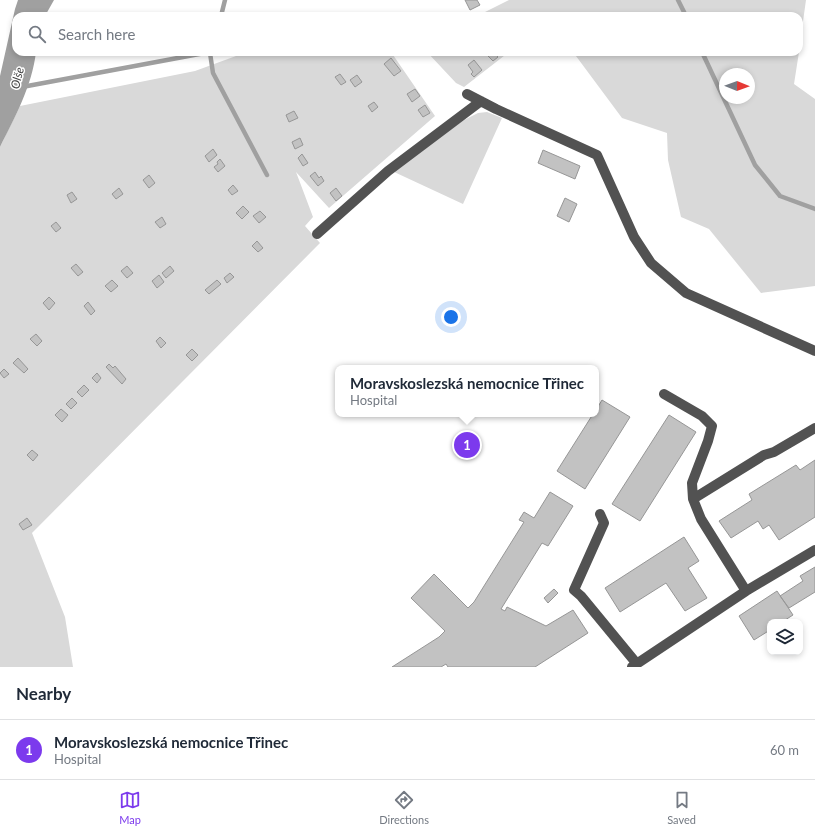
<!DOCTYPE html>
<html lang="en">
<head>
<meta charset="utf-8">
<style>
	:root { --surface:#fff; --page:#f2f2f3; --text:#1f2937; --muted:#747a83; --line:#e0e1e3; --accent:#7c3aed }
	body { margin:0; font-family:Lato,sans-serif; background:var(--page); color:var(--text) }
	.controls { position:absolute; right:12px; bottom:12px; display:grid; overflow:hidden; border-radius:8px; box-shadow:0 2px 6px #0003 }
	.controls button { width:36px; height:36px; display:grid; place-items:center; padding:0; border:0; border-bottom:1px solid var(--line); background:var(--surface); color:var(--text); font:20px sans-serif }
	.compass { position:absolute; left:719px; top:68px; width:36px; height:36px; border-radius:50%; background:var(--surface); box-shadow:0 2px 6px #0003; rotate:91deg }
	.you { position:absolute; left:451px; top:317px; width:14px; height:14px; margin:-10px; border:3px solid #fff; border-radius:50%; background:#1a73e8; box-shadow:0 0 0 6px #1a73e833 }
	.badge { display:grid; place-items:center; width:26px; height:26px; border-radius:50%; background:var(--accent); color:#fff; font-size:13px; font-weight:700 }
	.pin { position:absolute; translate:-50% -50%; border:2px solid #fff; box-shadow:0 1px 4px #0006 }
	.popup { position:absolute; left:335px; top:365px; width:264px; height:52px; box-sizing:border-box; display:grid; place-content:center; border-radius:8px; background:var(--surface); filter:drop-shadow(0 1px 3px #0005); font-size:13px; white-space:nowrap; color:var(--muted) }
	.popup b { font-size:15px; color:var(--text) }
	.popup::after { content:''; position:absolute; left:50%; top:100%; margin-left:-8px; border:8px solid transparent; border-top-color:var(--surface) }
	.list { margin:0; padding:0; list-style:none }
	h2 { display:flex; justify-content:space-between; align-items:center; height:52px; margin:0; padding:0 16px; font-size:17px }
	h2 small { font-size:13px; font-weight:400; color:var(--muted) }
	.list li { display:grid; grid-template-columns:26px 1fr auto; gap:12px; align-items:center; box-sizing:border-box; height:60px; padding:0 16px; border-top:1px solid var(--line) }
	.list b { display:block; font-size:15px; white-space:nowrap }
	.list p { margin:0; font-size:13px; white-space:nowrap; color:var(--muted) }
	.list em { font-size:13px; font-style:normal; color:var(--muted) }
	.icon { flex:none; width:22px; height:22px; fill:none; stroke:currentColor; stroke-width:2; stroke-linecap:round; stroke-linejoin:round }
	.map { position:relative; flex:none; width:815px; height:667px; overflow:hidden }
	.search { position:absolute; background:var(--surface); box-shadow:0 2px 6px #0003; left:12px; right:12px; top:12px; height:44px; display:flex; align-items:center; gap:10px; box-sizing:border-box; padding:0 14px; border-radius:12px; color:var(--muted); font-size:15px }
	.sheet { height:112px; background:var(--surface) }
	nav { display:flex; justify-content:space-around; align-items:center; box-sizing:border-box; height:56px; border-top:1px solid var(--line); background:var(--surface); font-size:11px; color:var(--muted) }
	nav a { display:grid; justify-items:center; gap:2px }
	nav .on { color:var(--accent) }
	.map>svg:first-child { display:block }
	.green { fill:#d9d9d9; fill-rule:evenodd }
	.water { fill:#a0a0a0 }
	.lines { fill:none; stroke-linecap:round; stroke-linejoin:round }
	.stream { stroke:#a0a0a0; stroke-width:4.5 }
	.building { fill:#c2c2c2; stroke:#969696 }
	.minor { stroke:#525252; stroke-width:10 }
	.labels { text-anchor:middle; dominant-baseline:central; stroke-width:3; stroke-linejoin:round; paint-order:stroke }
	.water-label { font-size:12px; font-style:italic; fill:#414141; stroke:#fff }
</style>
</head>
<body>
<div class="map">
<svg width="815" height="667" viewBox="0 0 815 667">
	<rect width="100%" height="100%" fill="#fff"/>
	<path class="green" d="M509,0H806L799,50V16H477Z
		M247,52H391L435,116L329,208L296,172L313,217L305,226L320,243L32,533L65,617L73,667H0V147L20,106L195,71Z
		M427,52H509L464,87L456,83Z
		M573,52H799L794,84L815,99V286L761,293L709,229L681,217L668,160L667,133L622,118ZM725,74H749V98H725Z
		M487,112L502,118L463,204L392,171L464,120L478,113Z"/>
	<path class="water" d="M18,0H54L45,16H16V52H36C32,86 15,117 0,147V76L15,9Z"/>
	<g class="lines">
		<path class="stream" d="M678,0L686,16
			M221,16L225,0
			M702,52L755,165L780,196L815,209
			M210,53L213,73L267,175
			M22,87L210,52"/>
	</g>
	<path class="building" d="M465,0H477L480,5L470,10Z
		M489,52H493L498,57L493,61L486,54Z
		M391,58L401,71L394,76L384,64Z
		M474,60L482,70L474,77L471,74L473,72L468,65Z
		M340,74L346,82L341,85L335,77Z
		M357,75L362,82L355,87L350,80Z
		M415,89L420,96L412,102L407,94Z
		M374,102L378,107L372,112L368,106Z
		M425,105L430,113L423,117L418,110Z
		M294,111L298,118L289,122L286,115Z
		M300,138L303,145L295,149L292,142Z
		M213,149L217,155L209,162L205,156Z
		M543,150L580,166L575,179L538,163Z
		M302,154L308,163L303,166L298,158Z
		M220,159L225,166L218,172L214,167L218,164L217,162Z
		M315,172L319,178L321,176L324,181L318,186L310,176Z
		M149,175L155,183L149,188L143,180Z
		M233,185L238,191L232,195L228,190Z
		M119,188L123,194L116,199L112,194Z
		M336,188L342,196L336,201L330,193Z
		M72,192L77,199L71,203L67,195Z
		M565,198L577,204L569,222L557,216Z
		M243,206L249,212L242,219L236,213Z
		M260,211L266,217L259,223L253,216Z
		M162,217L166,224L160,228L155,222Z
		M56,222L61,228L56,232L51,226Z
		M257,241L263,248L258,252L252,246Z
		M76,264L83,272L78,276L71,268Z
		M127,266L133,273L127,278L121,271Z
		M170,266L174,271L166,278L162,273Z
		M230,273L234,277L227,283L224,278Z
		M159,275L164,282L157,288L152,281Z
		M112,280L118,286L111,292L105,286Z
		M217,280L221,284L209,294L205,290Z
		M49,297L55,303L49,310L43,303Z
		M88,302L95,311L91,315L84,306Z
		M36,334L42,341L37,346L30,339Z
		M160,337L166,343L161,348L156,341Z
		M192,349L198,355L192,361L186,355Z
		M18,358L28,369L24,373L13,363Z
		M109,364L113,368L115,366L126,379L122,384L106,367Z
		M4,369L9,374L4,378L0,373Z
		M97,373L101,378L97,383L92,378Z
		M84,385L89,390L82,397L77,392Z
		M72,398L77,403L71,409L66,404Z
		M602,400L630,417L585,489L557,471L593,414H596V410Z
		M61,409L68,415L62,422L55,415Z
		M669,415L696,432L640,521L612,504Z
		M32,450L38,455L33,461L27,455Z
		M815,460V517L779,540L769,525L763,529L758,521L731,538L719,521L752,500L749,494L796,465L800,470Z
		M550,492L573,506L548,546L542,543L501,609L505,611L507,607L546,626L573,610L588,633L535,667H448L446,664L441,667H392L439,637L445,631L411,598L434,574L468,608L474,602L524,522L519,520L524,512L534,518Z
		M27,518L32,525L23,530L19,524Z
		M684,537L699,561L688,568L707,598L685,611L666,583L620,612L605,588Z
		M815,567V592L789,608L780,596L803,581L800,576Z
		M554,589L558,593L548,603L544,598Z
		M777,591L793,615L782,622H770V630L754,640L739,616Z"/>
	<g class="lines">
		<path class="minor" d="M467,94L496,109L597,155L634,237L651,263L686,293L815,351
			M317,234L388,171L481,101
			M664,394L702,416L712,426L708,441L692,483L693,499L701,519L746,591
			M693,499L764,455L774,452L815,428
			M600,514L604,523L574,590L581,596L637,664
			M632,667L746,591L815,550"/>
	</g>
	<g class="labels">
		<g class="water-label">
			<text transform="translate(17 78) rotate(-76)">Olše</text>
		</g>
	</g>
</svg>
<div class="controls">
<button><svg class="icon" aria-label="layers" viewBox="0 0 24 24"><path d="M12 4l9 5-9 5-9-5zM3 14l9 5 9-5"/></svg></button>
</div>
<svg class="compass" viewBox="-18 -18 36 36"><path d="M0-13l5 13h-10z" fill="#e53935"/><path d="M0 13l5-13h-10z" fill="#747a83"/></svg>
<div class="you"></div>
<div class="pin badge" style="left:467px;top:445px">1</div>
<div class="popup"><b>Moravskoslezská nemocnice Třinec</b>Hospital</div>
<div class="search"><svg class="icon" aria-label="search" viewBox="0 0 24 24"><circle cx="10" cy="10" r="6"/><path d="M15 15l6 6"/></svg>Search here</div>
</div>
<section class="sheet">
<h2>Nearby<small></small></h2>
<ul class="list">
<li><span class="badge">1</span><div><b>Moravskoslezská nemocnice Třinec</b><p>Hospital</p></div><em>60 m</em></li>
</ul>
</section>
<nav>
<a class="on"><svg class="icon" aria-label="map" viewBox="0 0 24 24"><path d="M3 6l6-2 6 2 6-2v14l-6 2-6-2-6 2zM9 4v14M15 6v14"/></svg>Map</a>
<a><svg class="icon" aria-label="directions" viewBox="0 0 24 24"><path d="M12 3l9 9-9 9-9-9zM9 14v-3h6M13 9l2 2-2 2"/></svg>Directions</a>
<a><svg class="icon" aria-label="saved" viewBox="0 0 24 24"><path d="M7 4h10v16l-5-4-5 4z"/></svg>Saved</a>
</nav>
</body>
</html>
